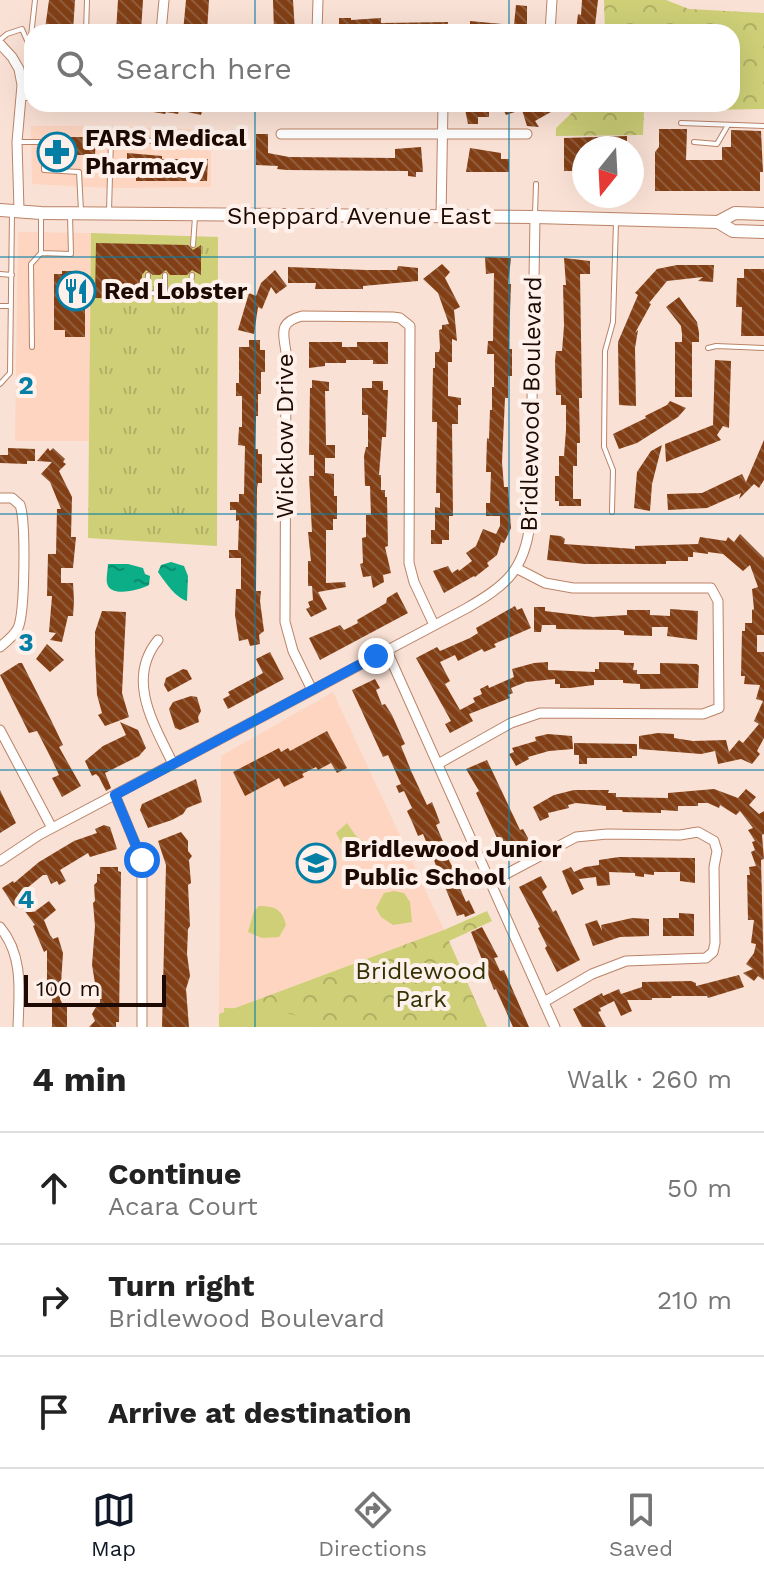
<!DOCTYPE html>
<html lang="en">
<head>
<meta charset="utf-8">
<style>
	:root { --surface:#fff; --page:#f2f2f2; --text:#222; --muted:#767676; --line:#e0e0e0; --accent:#111827 }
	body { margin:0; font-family:"Work Sans",sans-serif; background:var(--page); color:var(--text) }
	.compass { position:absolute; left:572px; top:136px; width:72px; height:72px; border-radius:50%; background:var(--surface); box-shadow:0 8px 32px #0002; rotate:198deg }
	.scale { position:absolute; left:24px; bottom:20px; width:142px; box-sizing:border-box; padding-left:8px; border:4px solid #1d0a02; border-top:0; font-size:22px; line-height:28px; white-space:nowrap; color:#1d0a02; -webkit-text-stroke:6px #fef1eb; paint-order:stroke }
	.stop { position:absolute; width:24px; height:24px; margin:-18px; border:6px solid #1a73e8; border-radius:50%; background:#fff }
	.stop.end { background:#1a73e8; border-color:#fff; box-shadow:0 2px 8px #0008 }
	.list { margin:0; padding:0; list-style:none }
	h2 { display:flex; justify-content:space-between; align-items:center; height:104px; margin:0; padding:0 32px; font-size:34px }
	h2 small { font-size:26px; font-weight:400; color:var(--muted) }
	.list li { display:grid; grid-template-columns:52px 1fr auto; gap:24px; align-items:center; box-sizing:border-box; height:112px; padding:0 32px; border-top:2px solid var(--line) }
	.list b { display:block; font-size:30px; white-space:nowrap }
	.list p { margin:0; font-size:26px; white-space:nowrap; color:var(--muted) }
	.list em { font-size:26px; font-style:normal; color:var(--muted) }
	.icon { flex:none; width:44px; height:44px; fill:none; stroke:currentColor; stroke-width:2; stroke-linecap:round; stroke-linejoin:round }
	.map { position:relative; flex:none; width:764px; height:1027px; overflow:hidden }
	.search { position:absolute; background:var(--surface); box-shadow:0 8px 32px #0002; left:24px; right:24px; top:24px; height:88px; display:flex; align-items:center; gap:20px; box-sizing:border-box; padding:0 28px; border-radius:24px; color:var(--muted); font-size:30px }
	.sheet { height:440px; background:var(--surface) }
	nav { display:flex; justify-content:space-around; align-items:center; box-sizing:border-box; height:112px; border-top:2px solid var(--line); background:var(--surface); font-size:22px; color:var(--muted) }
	nav a { display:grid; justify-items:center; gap:4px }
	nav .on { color:var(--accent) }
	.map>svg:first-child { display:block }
	.built { fill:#fdd5c0 }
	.grass { fill:url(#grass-tufts) }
	.park { fill:url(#park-crowns) }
	.garden { fill:#cecf77 }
	.water { fill:url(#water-ripples) }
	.building { fill:url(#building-back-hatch) }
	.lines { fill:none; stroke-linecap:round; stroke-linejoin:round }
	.lane-casing { stroke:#ba8367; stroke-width:6 }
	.street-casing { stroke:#ba8367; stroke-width:11 }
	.secondary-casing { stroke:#ba8367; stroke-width:14 }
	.lane { stroke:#fff; stroke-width:4 }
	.street { stroke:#fff; stroke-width:9 }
	.secondary { stroke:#fff; stroke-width:12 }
	.route { stroke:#1a73e8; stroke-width:10 }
	.grid { fill:none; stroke:#057ea5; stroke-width:2; stroke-opacity:0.55 }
	.labels { text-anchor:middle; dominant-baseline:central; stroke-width:8; stroke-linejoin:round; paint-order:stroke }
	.poi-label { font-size:24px; font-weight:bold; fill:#1d0a02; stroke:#fef1eb; text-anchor:start }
	.street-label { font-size:24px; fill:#1d0a02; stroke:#fef1eb }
	.park-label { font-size:24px; fill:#323202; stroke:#fef1eb }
	.grid-label { font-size:26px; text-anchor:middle; font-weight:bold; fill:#057ea5; stroke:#fef1eb; stroke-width:8; stroke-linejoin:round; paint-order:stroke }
</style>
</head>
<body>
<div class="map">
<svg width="764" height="1027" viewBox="0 0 764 1027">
	<defs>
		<pattern id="grass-tufts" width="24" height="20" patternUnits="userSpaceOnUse" patternTransform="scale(2)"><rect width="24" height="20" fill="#cecf77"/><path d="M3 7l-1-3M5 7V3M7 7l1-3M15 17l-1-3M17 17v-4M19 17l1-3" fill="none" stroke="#b0b065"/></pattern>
		<pattern id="park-crowns" width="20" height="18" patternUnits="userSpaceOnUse" patternTransform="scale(2)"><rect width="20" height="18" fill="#cecf77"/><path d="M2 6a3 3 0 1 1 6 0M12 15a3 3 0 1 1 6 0" fill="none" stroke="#b0b065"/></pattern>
		<pattern id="water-ripples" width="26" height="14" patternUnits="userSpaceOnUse" patternTransform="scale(2)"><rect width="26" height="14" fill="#0bae86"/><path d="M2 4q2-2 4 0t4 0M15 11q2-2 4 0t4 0" fill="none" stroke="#0b8c6b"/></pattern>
		<pattern id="building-back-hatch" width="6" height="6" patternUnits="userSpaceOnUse" patternTransform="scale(2)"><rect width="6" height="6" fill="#823f15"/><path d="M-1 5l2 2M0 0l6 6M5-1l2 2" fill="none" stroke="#905d3c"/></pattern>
	</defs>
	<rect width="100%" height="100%" fill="#fae1d5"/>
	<path class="built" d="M31,126H98L211,130V187L109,188L32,184Z
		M18,232L91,233L89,441H15Z
		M333,692L444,930L219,1014L221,756Z"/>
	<path class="grass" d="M91,233L218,237L217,546L88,538Z"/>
	<path class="park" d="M604,0H666L689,9L764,13V109L644,111L643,135L556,136V128L581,104H732V32H605Z
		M347,823L356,836L365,842L362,849L357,852L344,848L336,833Z
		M487,911L492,921L449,941L487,1027H219V1014L444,930Z"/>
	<path class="garden" d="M394,891L404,893L410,902L412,922L393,925L381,917L376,908L384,893Z
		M259,906C275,906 282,909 286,925L279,937L262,938L248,932L254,911Z
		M224,1008C260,1009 291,1009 323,1027H225Z"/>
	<path class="water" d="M171,562L184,566L188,576L187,601C176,598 165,582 158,572L161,565Z
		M108,564H128L143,568L145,574L150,576L149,585C142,589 110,599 107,583C106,578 108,568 108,564Z"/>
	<path class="building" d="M49,0H75L73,31L47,32L45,29Z
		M118,0H143L141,32H116Z
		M186,0H209L207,32H183Z
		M273,0H293L295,32H274Z
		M582,0H598L595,26L590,25L589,32L576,31L578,14L581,15Z
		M516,5L527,6V32H470V21L514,25Z
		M339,18H351V20L381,18V23L448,22L447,32H339Z
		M131,104H212L211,112L202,111L201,115L179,110L178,114L166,112L165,114L130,108Z
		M464,104H519L521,110L506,115L504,111H489V117H478V124H468Z
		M532,104H565L535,121L539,127L527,126L522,110Z
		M659,129H687L686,160H722V147H731V130L761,131L763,172H760V191H655V152L659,147Z
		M256,134H268V153L289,157L395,158V149L421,147L423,172H416V177L408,176V171L287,170L277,169L278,166L256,165Z
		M627,136V148H584V171H564V138Z
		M53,137H96L95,155H53Z
		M470,148L501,153V159H509V172H466Z
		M127,153L162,156V159H208L207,181H136V176H127Z
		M96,243L188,245L193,250L201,245V275L192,270L187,275H170L166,270L160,275H153L146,270L142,275L141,299L95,298Z
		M485,257L511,258L508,284H511L509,341V349H512V376H508V398H505L502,462L504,487H508L511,528L504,543L501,542L497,555L487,563L489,566L475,577L474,576L444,593L433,571L448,566L452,573L458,569L459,571L472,561L466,553L476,546L483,529L496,534L500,526V516H486V503H490L491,472H486L487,438L489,439L490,410H492V387H494V354H487L488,341H493L494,273L486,274Z
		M564,258L590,261V274H580L582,398H579L580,443H577V466H573V499H581V506H559V501H555V476H559V456H564L566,430V405H561V395H556L555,361L556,351H562L564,326L563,285H566Z
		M442,264L450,272L445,278L460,307L454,310L457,341L452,339V362H448V396L461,398V405H458V424H452L453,516H449V540H442V544H431V530H435V507L440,508V493H436L437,422H432L433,368H435V352H439L440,348L439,330L442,329V325L449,324L438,293L423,279Z
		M677,265H714L713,282L698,281L703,277L667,281L649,303L651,304L635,333L638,330L635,348L636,406L619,405L618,342L638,295L635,293L657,269Z
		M398,266L418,268V281L363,286V289H315L316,283H288V267L366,270H397Z
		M744,269H764V336H741L742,307H736L737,278H744Z
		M275,270L287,286L276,294L271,287L262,309L258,307L254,334L238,330L249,293L256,296L261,283Z
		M62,271H80V294H85V337H65V330H54V274H62Z
		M679,297L697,322L699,333V342H692V397H675V342H682V334L681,326L666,307Z
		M249,340H260V350H265V372H261V394H258V416H256L255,449H258V454H262V483H258L257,488L256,591H261L260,601L264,631L259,635L260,644L250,646L248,639L239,641L235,615L236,589H241V558H229V550H238L239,520L236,521V510H230V502H239V494H244L245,446L238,445L239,427H242V396H236V383H239V347H249Z
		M309,342H342V347H357V342H388V364H373V360H346V363H325V366L309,368Z
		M715,360L731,361L729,428L723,426L717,435L721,440L666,462L665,444L713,425Z
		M312,380L329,382V391H325L326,445H335V458H325V473L334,474V496H337V519H333V530H326V583L345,582L346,587L318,592L327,609L311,617L306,609L310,607L308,602L313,600L312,586H308V561H311L308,532H312L309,476H314V455H309L310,388H312Z
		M372,381H383V390H388L386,437H382L379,475H381V490H385V497H387L388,546L385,547L391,573L383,575L384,582L373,588L371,576L363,577L360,564L363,563L362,538L366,537V515H371L370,486H365L364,456L366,447H368V415H362V388H372Z
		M670,401L686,408L678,417L637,443L619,449L613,434L646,418L645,416L667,405Z
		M764,440V480L759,488L754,484L739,499L741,493L707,508L668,510L667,494L702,493L742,474L746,482Z
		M662,445L652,484L650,511L634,508L637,472L651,451Z
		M8,448L35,449V461H27V464L0,463V455H8Z
		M48,448L50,451L53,448L65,459L63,462L66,464L59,471L72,497L71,537H76L73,568H61V583H73L74,601L73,616H68L62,642L50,640L56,633L49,632L52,596H47L48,554H56L57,509H61L50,482L41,474L52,462L37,461Z
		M740,534L764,558V635H757V652H764V738L757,751L760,754L752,764L741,759L718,764L715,751L701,754L639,749V736L658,733L674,734V738L693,741L726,740L729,752L739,740L743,743L759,724L754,721L763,701L756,699L760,685L744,684L745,676H741L742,631H745V623H752V610L754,609L752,589L758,587L750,565L743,571L723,554L708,552V554L693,552V557H688V561H666V564H585L547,560L550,535L561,536L565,539L564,544L635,549V546L698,544L700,537L726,541L728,537L734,542Z
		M397,592L408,613L320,660L309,638L340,625L344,630L358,623L357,620L386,603L387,598Z
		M515,606L517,610L522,608L531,628L494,644L496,647L484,652L482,649L458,661L455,655L440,662L450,681L445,684L460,710L475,702L473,698L482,694L480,689L488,685L489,688L514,677L512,669L534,663L548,662V670L595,672V669H599V662L634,663L633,670H637V674H660V663L697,664L699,666L698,688L640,689V684L623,683V680H594V685L570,688H560V684H555V679L526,682L511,688L513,693L508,695L510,698L469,714L473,721L450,733L445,724L451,721L416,658L437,647L440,651L470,638L478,633L476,628Z
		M534,607H545V611L593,617L627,615V610H650V615L670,616V609L698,611L697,640L667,636L668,627H652V636L624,635V631L619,630L556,629V625H542L541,632H534Z
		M102,611L126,612L122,693L129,717L105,726L98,715L102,713L97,695L95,651V632Z
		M47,644L64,660L50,672L36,659Z
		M270,652L284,679L228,709L223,699L230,695L228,692L263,673L256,659Z
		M19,663H22L52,722L63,745L59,747L81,786L62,797L52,778L59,775L50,756L37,731L29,733L0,675Z
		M183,669L187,670L192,679L168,692L164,685L166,678Z
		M375,679L380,688L376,690L382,705L385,704L392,715L405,744L401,746L412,773L427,805L432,802L436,812L440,823L436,825L445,846L442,847L463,887L460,888L466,902L469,900L475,913L465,917L464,914L457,916L423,834L418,836L413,824L407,811L412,808L404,791L399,793L396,786L401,784L388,755L383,757L352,690Z
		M191,696L197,697L201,711L198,717L199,722L180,730L175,728L169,709L173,702Z
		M120,722L138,730L146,748L139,756L105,773L111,788L106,791L99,777L96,774L92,776L85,761L103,746L126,735Z
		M327,731L347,768L337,773L331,763L318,770L316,767L302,774L304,777L284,787L279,778L245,796L233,772L279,748L281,752L288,748L290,751Z
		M548,734L572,736L573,749L549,751L528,757L529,759L516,766L509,754L514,752L512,748L536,741L535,737Z
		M574,743L637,744V756H632V758H587V764H579V755H574Z
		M487,760L520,830L523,829L529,840L504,853L476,793L479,791L466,769Z
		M196,779L202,802L187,808L183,814L172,820L148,828L140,810L142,804Z
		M714,789L738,798L746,789L756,797L749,805L759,814L764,811V834L762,835L764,859L761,860L764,980L758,976L754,981L743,973L753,969L746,964L754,953L756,944L751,943L754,920H748L747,875H750L749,867L756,866L751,852L755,850L752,842L755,841L748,830L753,828L740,811L736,815L720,805L719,808L708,803H698V806H678V811L661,810V813L623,812L622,810H606V806L576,803L568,805L569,808L548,813L549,817L540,821L533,807L554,795L574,790H609L608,793H616V797L668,798V793Z
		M0,790L16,823L0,833Z
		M104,825L110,827L117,849L90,857L88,853L60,870L66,881L59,885L57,881L51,884L47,875H43L21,893L34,912L49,901L56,910L44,920L50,935L53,939L58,937L63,953L60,999L62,1003H67V1027H52V996L50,992H47V950L44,952L33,926L35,925L21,906L17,908L13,905L2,888L13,881L14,883L39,862L74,841L97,833L95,829Z
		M181,832L188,841V851L192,856L189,860L191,883L188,885L190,926L188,929L187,954L190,976L186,989L189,1027H162L166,865L158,841Z
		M619,857L695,858V883L680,881V872H654V875L644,874V877L635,876V873L609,872L610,885L597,886L596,877L579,879L584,889L572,895L562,871L571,867L574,872L585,867L599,865V860Z
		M100,867H118V871L121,872L119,1022H116V1027H89L95,1021L92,1014L96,1007H100V990L96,989L92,965L95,926L93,903L95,901L94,885L97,882V874H100Z
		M541,876L547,887L542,892L553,912L556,910L580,960L557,972L545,948L547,946L538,928L540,927L519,887Z
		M679,913L694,914V936H663V918H679Z
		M632,918L649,919V936L620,937L593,946L585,924L597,920L602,931L601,925Z
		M482,927L498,957L494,958L500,971L504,970L529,1027H513L496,989L494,990L471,932Z
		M739,975L744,987L708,998L707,996H672L671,998H652V1000H627L632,1011L621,1016L614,1001L600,1008L601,1011L598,1012L606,1027H582L573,1009L602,993L603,996L619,989L621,994L642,987V982L691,981L696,983V986Z"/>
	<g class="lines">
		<defs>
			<path id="lane" d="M86,32L87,0
				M0,40L7,34L22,29L32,52
				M30,45L35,0
				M21,98H32
				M681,123L764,126
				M19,142H44V170L79,172L81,211
				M694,142L717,144L728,125
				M109,211L111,139L201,143
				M535,214L536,184
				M193,245L195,217
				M41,253V215
				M0,274L12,275
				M148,275L147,293L180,295L190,292L192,275
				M165,294V275
				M0,306H11
				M32,347L31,264L41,253L71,254L70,215
				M708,348L716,346L764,348
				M0,384L10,373L12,212
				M612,512L613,470L604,447L605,351L613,322L616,222"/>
			<path id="street" d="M161,32L164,0
				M317,32L318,0
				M550,32L552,0
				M0,44L12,57L19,69L22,85L17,142L19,210
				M281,134H527
				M441,217L443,104
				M0,498H12L20,505C26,522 25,613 18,628C14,636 7,641 0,647
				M158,640C125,680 155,726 173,764
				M387,651L555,1027
				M312,690L293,651L285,622L286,352C283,332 279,322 302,316L393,317L400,318L410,326L409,563L414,582L434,625
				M0,730L52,828
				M438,764L511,723L540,713L703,714L719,708L718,601L711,588H573L545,583L518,569
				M115,795L142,860V1027
				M0,861L39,835L467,608C506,585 524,571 530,524L535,217
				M491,882L576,837L607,834L680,835L698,832L714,841L717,851L714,867L715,943L713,952L706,958L626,961L592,974L544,1002
				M0,927C24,956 19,992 18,1027"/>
			<path id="secondary" d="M0,210L41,213L535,217L718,222L735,213L764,214
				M718,222L733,231L764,232"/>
		</defs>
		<use href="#lane" class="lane-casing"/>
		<use href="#street" class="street-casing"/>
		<use href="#secondary" class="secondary-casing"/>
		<use href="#lane" class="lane"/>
		<use href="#street" class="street"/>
		<use href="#secondary" class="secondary"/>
	</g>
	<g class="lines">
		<path class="route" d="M142,860L115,795L376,656"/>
	</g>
	<path class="grid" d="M255,0V32M509,0V32M255,104V1027M509,104V1027M0,257H764M0,514H764M0,770H764"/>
	<defs>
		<symbol id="pharmacy-ring" viewBox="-11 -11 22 22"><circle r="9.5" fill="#fef1eb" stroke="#057ea5" stroke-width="1.5"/><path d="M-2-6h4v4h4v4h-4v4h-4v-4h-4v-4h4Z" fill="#057ea5"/></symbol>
		<symbol id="restaurant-ring" viewBox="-11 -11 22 22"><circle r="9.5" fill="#fef1eb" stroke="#057ea5" stroke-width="1.5"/><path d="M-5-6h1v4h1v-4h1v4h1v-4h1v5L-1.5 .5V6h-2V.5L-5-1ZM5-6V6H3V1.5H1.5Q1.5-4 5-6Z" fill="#057ea5"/></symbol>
		<symbol id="school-ring" viewBox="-11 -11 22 22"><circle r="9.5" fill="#fef1eb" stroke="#057ea5" stroke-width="1.5"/><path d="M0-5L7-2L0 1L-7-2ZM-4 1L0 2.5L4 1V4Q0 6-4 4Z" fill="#057ea5"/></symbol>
	</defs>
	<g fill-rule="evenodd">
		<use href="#pharmacy-ring" x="35" y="130" width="44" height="44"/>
		<use href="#restaurant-ring" x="54" y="269" width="44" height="44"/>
		<use href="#school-ring" x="294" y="841" width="44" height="44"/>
	</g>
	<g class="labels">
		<g class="poi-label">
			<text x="85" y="138">FARS Medical<tspan x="85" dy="28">Pharmacy</tspan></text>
			<text x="104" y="291">Red Lobster</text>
			<text x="344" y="849">Bridlewood Junior<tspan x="344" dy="28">Public School</tspan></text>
		</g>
		<g class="street-label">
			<text x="359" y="216">Sheppard Avenue East</text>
			<text transform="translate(531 404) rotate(-89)">Bridlewood Boulevard</text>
			<text transform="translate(285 436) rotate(-90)">Wicklow Drive</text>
		</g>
		<g class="park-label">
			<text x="421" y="971">Bridlewood<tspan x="421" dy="28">Park</tspan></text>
		</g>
	</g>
	<g class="grid-label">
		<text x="26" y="394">2</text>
		<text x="26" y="651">3</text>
		<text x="26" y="908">4</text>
	</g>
</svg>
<svg class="compass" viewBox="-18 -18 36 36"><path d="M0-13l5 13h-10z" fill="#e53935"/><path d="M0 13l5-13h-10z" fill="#767676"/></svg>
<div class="scale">100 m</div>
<div class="stop" style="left:142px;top:860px"></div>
<div class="stop end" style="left:376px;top:656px"></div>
<div class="search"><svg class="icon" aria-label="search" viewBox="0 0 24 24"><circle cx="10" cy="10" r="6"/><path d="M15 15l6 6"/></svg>Search here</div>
</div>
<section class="sheet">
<h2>4 min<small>Walk · 260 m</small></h2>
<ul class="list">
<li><svg class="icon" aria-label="ahead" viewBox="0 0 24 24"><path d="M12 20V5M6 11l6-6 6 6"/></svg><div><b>Continue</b><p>Acara Court</p></div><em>50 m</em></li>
<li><svg class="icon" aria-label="right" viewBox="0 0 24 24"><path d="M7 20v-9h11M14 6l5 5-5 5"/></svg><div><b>Turn right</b><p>Bridlewood Boulevard</p></div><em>210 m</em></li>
<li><svg class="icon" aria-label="arrive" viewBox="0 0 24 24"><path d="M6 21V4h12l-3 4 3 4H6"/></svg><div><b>Arrive at destination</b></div></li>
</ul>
</section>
<nav>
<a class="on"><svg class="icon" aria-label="map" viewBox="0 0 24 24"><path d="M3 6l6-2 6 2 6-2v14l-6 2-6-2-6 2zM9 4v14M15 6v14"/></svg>Map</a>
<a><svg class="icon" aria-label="directions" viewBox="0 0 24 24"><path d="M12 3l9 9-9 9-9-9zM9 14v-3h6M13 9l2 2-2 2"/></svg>Directions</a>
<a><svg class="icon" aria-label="saved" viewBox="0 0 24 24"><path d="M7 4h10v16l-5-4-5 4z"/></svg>Saved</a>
</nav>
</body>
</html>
